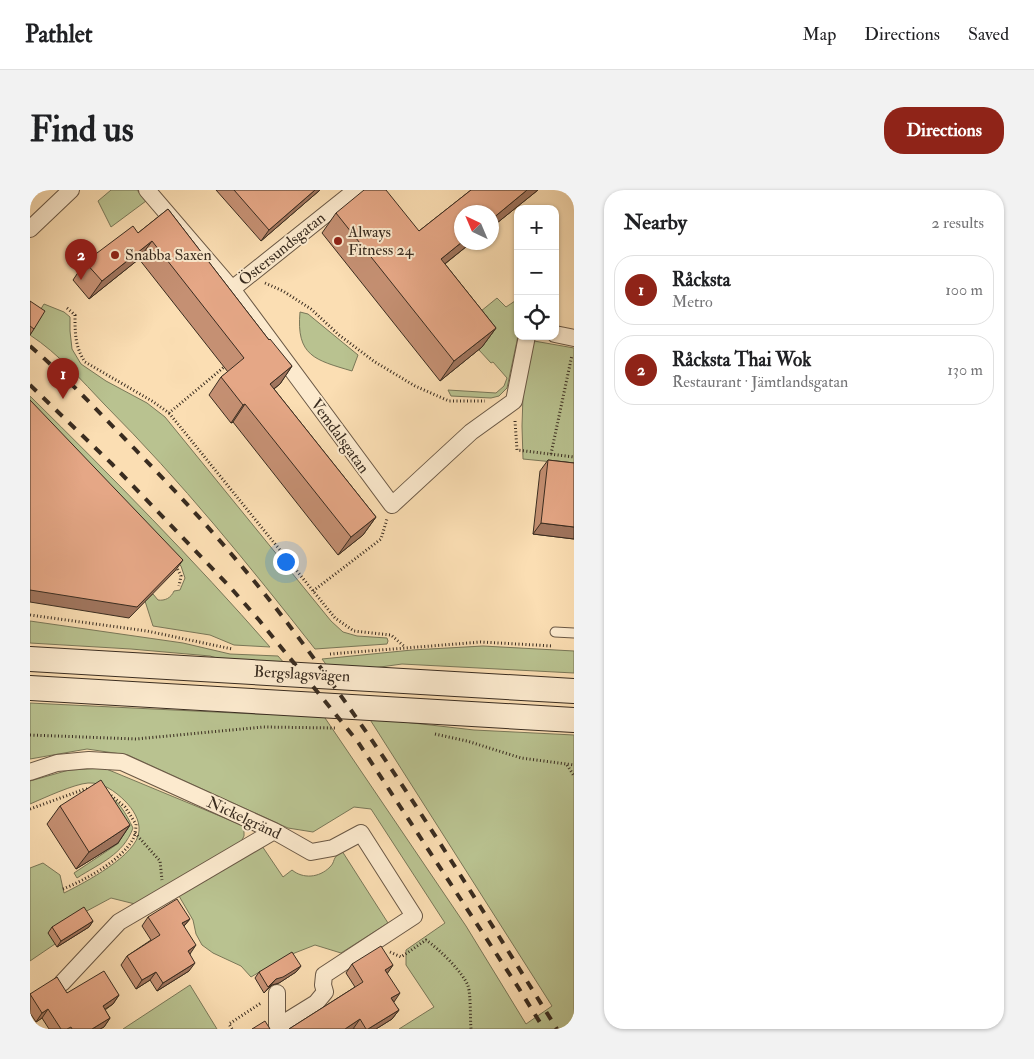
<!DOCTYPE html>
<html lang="en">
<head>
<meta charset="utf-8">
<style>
	:root { --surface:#fff; --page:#f2f2f2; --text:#202124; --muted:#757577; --line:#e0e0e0; --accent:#8f2418 }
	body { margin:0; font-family:"IM FELL Double Pica",serif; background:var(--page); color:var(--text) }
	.controls { position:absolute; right:15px; top:15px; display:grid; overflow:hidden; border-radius:10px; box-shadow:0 1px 4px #0004 }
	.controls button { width:45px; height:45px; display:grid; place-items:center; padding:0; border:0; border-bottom:1px solid var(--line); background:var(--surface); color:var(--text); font:25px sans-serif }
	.compass { position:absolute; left:424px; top:15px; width:45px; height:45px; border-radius:50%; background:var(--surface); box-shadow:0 1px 4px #0004; rotate:316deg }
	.you { position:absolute; left:255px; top:371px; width:18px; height:18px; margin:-12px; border:4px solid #fff; border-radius:50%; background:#1a73e8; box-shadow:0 0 0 8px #1a73e833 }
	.badge { display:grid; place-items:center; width:32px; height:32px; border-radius:50%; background:var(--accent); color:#fff; font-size:16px; font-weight:700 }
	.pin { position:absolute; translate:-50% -41px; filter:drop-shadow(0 1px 2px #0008) }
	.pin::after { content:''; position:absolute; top:26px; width:18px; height:15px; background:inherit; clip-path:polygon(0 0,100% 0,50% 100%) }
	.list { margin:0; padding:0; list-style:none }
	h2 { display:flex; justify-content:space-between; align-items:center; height:65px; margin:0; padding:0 20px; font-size:21px }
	h2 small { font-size:16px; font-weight:400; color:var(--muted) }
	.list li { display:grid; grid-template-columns:32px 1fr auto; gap:15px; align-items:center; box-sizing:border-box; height:70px; margin:0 10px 10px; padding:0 10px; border:1px solid var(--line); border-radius:20px }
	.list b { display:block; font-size:19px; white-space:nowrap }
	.list p { margin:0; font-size:16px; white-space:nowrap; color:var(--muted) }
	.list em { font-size:16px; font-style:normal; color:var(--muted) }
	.icon { flex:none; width:28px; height:28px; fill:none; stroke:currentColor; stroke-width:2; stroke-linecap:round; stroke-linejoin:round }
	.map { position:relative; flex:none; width:544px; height:839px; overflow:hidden; border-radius:20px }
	header { display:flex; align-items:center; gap:30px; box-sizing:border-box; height:70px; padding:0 25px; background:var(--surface); border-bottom:1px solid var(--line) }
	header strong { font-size:24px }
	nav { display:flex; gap:28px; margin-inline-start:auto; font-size:18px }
	.intro { display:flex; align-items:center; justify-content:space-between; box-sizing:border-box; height:120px; padding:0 30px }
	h1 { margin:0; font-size:35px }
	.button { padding:12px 22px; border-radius:20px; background:var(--accent); color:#fff; font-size:18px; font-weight:700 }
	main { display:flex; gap:30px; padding:0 30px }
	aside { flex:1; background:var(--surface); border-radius:20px; box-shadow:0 1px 4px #0004 }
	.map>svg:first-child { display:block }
	.green { fill:#b9c290; stroke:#797758 }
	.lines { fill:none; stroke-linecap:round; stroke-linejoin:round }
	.service-casing { stroke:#6a5845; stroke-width:11 }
	.minor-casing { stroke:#6a5845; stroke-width:18 }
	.secondary-casing { stroke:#392c20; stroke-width:26 }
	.path { stroke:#392c20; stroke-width:3; stroke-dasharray:1 2.5; stroke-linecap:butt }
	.service { stroke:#fceace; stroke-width:9 }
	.minor { stroke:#fceace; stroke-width:16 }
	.secondary { stroke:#fceace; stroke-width:24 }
	.rail { stroke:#392c20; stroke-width:4; stroke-dasharray:9 9; stroke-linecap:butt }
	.wall { fill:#c59073; stroke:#392c20 }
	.shaded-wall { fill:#a0755e; stroke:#392c20 }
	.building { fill:#e5a786; stroke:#392c20 }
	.poi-dot { fill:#8f2418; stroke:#fceace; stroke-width:2 }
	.labels { text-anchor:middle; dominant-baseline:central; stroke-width:4; stroke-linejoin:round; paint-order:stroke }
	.poi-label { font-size:16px; fill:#392c20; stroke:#fceace; text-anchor:start }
	.street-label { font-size:16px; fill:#392c20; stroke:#fceace }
</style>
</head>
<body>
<header>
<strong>Pathlet</strong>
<nav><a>Map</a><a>Directions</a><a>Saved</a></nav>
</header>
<div class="intro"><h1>Find us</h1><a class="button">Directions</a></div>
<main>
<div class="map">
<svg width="544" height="839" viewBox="0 0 544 839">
	<rect width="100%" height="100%" fill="#fbdeb3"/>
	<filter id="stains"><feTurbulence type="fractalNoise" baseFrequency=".004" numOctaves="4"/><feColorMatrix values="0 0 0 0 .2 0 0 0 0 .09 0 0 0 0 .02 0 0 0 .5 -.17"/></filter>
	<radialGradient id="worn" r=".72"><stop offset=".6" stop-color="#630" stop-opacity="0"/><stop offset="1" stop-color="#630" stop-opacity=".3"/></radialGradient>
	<path class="green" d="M81,0H107L116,11L81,37L68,11Z
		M467,108L476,117L488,109V146L477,198L469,206L461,208L421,206L418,200L466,203L474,196L477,188L463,172L461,173L449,160L452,157L434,135Z
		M14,114L34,122L40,127V141L42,159L51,174L76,191L117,213L135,227L301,431L313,442L327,446L357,448L358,451L357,454L285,459C219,375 151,291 75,215C52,191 29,164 0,145L11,127L7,125Z
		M270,122L278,124L328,165L322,181C285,170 266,166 270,122Z
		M504,151L544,158V274L493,269L492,236L493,205Z
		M0,206C82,287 164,370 240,457L204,455L180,445L123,436L115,411L123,404L128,410C135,411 141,408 144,401L150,400L155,388L151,376L0,220Z
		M0,431L153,453L200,464L248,466L255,474L197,471L180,466L101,459L0,453Z
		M453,456L544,461V483L372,474L336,479L298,477L292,469L382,460Z
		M0,513L226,524L293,525L436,736L496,834L522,816L339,528L444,540L544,545V839H369L404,817L376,775V760L415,733L341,619L324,617L283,642L258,638L98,565L57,559L0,569Z
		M74,578L214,636V646L211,652L105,714L81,708L53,723L25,754L0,771V678L13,673L30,685L34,703C54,693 108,665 109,641C110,630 103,619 95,611C85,601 72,592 58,593C44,594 14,608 0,614V591L39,580Z
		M74,602C90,612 95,622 103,638C93,665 70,673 47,688L44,683L89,653L56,603Z
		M232,656L253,687L262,680C273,689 289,688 300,677C306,671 301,669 312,661L358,733L311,763L285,755L257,766L221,787L211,776L183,763L172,755L166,744L163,730L149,706Z
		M160,795L187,839H93Z"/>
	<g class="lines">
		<defs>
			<path id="service" d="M525,442L544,443"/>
			<path id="minor" d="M117,0L202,99L362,315L441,242L484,211L497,146
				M0,39L41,0
				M202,99L326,0
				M525,144L544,148
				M0,582L27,573L59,570L92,572L244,641L281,662L303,658L331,643L384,726L294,785L293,795L295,802L286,813L252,834L247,835V803
				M32,793L89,732L244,641"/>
			<path id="secondary" d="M0,469L544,501
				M0,498L544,530"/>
		</defs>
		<use href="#service" class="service-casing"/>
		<use href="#minor" class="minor-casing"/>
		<use href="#secondary" class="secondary-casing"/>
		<path class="path" d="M235,93L253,101L281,119L309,145L345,172L385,196L419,211H455
			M37,118L45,125C45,143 45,157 55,172L122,211L139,223L194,177
			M139,223L305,428L324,441L361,445L375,457
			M485,231L487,260L544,267
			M521,264L542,165
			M146,376L151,386L149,396
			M283,401L351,349L357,329
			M0,425L117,441L202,459
			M300,464L451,452L523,456
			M405,544L437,551L491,568L544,575
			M0,545L106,549L233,537L306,538
			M537,575L544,586
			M0,619L55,599H61
			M105,643L130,671L132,690
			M33,699C55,690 91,671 103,649C105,645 106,639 106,634L95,617L78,603
			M360,762L371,767L396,750C408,758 433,782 438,796C441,805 440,828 441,839
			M202,839L199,834L231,813"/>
		<use href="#service" class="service"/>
		<use href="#minor" class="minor"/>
		<use href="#secondary" class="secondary"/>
		<path class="rail" d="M0,156C34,185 65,218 96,250C151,306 204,364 252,426C353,557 439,699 527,839
			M0,195L82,274L200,397L229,430L328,552L488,797L514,839"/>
	</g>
	<path class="wall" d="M186,0H290L231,51Z
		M441,0H508L462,37L432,52H442L415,74L466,138L452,157L410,191L292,43L306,23L389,41Z
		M138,19L239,150L262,176L250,194L244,199L346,327L333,345L308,365L203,232L201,233L179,205L191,187L198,182L109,69L59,109L43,90L55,72L108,43Z
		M0,111L4,139L0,145Z
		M518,270L544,273V349L503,344L510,281Z
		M30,616L100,635L88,653L46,679L17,634Z
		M118,727L160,729L154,736L160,764L159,781L127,801L120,790L106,799L91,775L97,766L121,750L112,736Z
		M63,731L59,737L27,757L18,743L22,737Z
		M322,774L363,775L357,783L363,812L369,820L362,829L346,839H324V838L323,839H259L325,797L316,783Z
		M271,776L266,782L249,793L242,795L234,803L225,788L229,782Z
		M37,803L89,805L83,814L75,820L80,828L74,837L70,839H19L12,828L6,832L0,823V804Z"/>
	<path class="shaded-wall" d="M285,0H290L231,51L239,40Z
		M497,0H508L462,37V29Z
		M122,51L109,69L59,109L72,91Z
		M432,52H442L397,88L411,69Z
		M466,138L452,157L410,191L424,171Z
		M262,176L250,194L227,212L240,194Z
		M215,214L203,232L201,233L213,215Z
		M346,327L333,345L308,365L321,347Z
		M511,333L544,337V349L503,344Z
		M153,370L145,381L99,428L0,412V400Z
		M100,635L88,653L46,679L59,662Z
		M160,729L153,737L152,733Z
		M63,731L59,737L27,757L31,751Z
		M166,755L160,764L151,770L158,761Z
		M165,773L159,781L127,801L133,793Z
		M363,775L357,784L355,780Z
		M271,776L266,782L249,793L242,795L234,803L246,789Z
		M126,782L120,790L106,799L112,790Z
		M370,803L364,812L361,808Z
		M89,805L83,814L66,825L73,816Z
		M18,819L12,828L6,832L12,823Z
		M369,820L362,829L346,839H338Z
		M80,828L74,837L70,839H62Z
		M330,829L323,839H315Z"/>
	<path class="building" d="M204,0H285L239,40Z
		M334,0H356L389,41L441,0H497L462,29V22H432V52L411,69L466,138L424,171L306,23Z
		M138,19L239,150L240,149L262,176L240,194L346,327L321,347L215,214L213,215L191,187L214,168L122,51L72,91L55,72L103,36L108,43Z
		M0,111L15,121L4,139L0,136Z
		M0,210L153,370L107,417L0,400Z
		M518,270L544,273V337L511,333Z
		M71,590L100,635L59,662L30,616Z
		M147,709L160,729L152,733L166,755L158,761L165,773L133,793L126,782L112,790L97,766L130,745L118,727Z
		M54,717L63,731L31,751L22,737Z
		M351,756L363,775L355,780L370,803L361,808L369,820L338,839H336L330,829L315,839H259L333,792L322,774Z
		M262,762L271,776L253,787L246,789L238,797L229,782Z
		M74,781L89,805L73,816L80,828L62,839H42L41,837L37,839H31L18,819L12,823L0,804L27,787L37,803Z
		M235,831L240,839H222Z"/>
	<g class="poi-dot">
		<circle cx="308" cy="51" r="5"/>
		<circle cx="85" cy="65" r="5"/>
	</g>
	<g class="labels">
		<g class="poi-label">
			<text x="318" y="42">Always<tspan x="318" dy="18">Fitness 24</tspan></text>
			<text x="95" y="65">Snabba Saxen</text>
		</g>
		<g class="street-label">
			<text transform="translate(252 59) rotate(-39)">Östersundsgatan</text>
			<text transform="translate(310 246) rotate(54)">Vemdalsgatan</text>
			<text transform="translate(272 484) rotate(3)">Bergslagsvägen</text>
			<text transform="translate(214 628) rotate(25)">Nickelgränd</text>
		</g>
	</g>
	<rect width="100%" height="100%" filter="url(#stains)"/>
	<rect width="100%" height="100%" fill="url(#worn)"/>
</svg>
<div class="controls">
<button>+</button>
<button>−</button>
<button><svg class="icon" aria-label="locate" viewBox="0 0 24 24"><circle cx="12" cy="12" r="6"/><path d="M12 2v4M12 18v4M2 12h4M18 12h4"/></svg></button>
</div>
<svg class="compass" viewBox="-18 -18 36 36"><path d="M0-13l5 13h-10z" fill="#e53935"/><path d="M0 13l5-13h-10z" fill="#757577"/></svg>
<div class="you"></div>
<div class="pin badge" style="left:33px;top:209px">1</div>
<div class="pin badge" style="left:51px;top:90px">2</div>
</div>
<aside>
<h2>Nearby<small>2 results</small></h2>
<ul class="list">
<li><span class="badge">1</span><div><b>Råcksta</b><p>Metro</p></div><em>100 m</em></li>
<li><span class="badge">2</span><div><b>Råcksta Thai Wok</b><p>Restaurant · Jämtlandsgatan</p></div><em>130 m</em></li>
</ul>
</aside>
</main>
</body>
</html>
